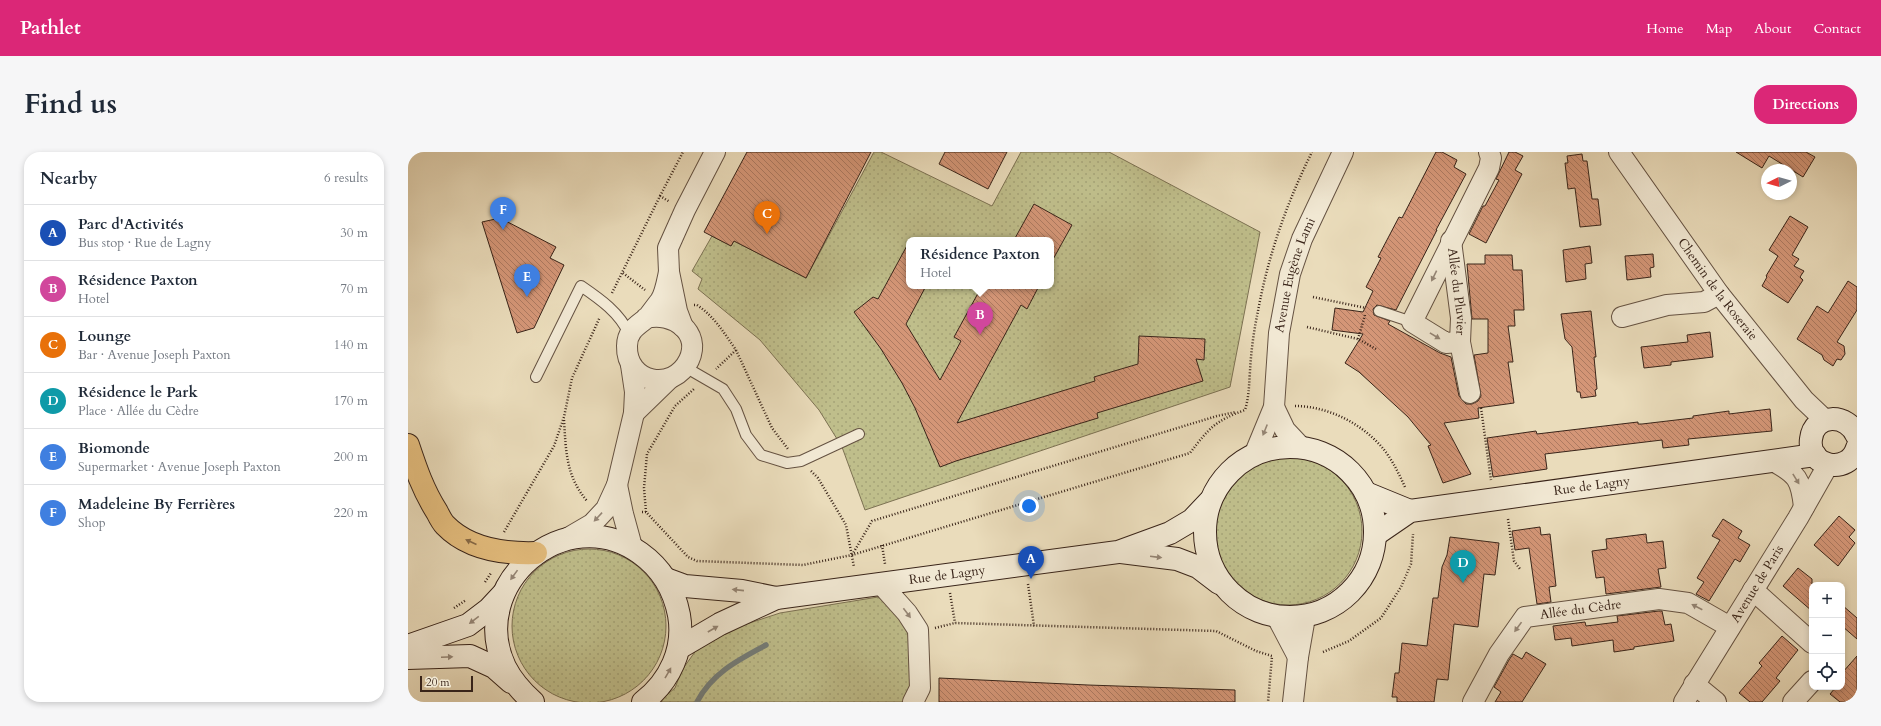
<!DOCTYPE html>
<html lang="en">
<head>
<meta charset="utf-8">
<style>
	:root { --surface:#fff; --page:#f6f6f7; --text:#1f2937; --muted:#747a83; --line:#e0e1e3; --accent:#db2777 }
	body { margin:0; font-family:Cardo,serif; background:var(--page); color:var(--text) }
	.controls { position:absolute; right:12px; bottom:12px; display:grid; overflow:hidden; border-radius:8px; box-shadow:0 2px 6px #0003 }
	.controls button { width:36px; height:36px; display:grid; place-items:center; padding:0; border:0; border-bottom:1px solid var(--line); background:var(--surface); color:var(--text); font:20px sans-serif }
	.compass { position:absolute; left:1353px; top:12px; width:36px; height:36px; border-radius:50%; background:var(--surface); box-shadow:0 2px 6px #0003; rotate:265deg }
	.scale { position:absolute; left:12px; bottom:10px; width:53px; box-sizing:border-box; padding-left:4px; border:2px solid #392419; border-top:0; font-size:11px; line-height:14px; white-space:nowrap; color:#392419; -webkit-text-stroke:3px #f1e8d3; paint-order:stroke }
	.you { position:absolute; left:621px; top:354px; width:14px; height:14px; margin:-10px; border:3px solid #fff; border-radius:50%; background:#1a73e8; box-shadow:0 0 0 6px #1a73e833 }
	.badge { display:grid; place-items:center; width:26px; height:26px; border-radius:50%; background:var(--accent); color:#fff; font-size:13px; font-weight:700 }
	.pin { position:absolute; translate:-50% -33px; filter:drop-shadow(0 1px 2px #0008) }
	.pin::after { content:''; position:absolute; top:21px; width:14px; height:12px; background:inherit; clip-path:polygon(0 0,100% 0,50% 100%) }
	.popup { position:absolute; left:498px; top:85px; width:148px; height:52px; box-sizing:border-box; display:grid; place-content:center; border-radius:8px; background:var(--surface); filter:drop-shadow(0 1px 3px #0005); font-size:13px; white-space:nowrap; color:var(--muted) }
	.popup b { font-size:15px; color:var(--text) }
	.popup::after { content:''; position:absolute; left:50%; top:100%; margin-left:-8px; border:8px solid transparent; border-top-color:var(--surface) }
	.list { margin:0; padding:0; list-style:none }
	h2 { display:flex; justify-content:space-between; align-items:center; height:52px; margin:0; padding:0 16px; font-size:17px }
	h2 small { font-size:13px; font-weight:400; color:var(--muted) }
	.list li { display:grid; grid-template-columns:26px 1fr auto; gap:12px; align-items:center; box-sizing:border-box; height:56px; padding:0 16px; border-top:1px solid var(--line) }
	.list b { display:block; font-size:15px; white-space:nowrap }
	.list p { margin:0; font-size:13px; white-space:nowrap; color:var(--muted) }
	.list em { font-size:13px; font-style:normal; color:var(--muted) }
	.icon { flex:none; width:22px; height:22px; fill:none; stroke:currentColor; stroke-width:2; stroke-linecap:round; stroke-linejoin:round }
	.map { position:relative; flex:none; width:1449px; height:550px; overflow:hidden; border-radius:16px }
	header { display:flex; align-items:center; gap:24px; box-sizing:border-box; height:56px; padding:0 20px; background:var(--accent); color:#fff }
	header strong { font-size:19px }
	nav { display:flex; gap:22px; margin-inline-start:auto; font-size:14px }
	.intro { display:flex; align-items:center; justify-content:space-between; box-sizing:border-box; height:96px; padding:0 24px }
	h1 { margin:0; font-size:28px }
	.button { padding:10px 18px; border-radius:16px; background:var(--accent); color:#fff; font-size:14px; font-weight:700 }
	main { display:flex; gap:24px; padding:0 24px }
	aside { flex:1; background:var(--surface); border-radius:16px; box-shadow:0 2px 6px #0003 }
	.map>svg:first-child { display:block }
	.grass { fill:url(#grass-dots); stroke:#7c7152; fill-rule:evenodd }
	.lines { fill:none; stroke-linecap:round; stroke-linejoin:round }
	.stream { stroke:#747d79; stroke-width:5.5 }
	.building { fill:url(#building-back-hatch); stroke:#392419 }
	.lane-casing { stroke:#655242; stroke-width:12 }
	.street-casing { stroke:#655242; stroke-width:22 }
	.secondary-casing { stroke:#392419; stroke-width:24 }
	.highway-casing { stroke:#392419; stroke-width:24 }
	.path { stroke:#392419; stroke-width:2.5; stroke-dasharray:1 2; stroke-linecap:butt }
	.lane { stroke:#f1e8d3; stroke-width:10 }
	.street { stroke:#f1e8d3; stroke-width:20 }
	.secondary { stroke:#f1e8d3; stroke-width:22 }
	.highway { stroke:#e5be7e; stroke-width:22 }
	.oneway { fill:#958676 }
	.oneway2 { fill:#866946 }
	.labels { text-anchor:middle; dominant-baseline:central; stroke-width:3; stroke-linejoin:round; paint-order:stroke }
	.street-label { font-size:13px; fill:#392419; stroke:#f1e8d3 }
</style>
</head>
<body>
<header>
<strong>Pathlet</strong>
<nav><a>Home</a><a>Map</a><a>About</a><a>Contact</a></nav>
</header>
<div class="intro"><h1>Find us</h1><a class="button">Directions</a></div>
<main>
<aside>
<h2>Nearby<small>6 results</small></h2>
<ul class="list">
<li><span class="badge" style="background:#1a4fb4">A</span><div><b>Parc d'Activités</b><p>Bus stop · Rue de Lagny</p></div><em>30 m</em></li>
<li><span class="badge" style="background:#d1479c">B</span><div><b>Résidence Paxton</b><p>Hotel</p></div><em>70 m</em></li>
<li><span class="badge" style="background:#e8710a">C</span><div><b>Lounge</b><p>Bar · Avenue Joseph Paxton</p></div><em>140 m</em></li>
<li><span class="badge" style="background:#0f9aa8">D</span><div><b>Résidence le Park</b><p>Place · Allée du Cèdre</p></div><em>170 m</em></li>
<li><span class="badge" style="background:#3f7fe0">E</span><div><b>Biomonde</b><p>Supermarket · Avenue Joseph Paxton</p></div><em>200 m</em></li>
<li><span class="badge" style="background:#3f7fe0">F</span><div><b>Madeleine By Ferrières</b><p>Shop</p></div><em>220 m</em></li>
</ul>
</aside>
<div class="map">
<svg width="1449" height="550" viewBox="0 0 1449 550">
	<defs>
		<pattern id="grass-dots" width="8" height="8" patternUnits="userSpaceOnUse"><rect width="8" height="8" fill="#bfbe8b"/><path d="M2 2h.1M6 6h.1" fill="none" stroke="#a5a377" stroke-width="1.8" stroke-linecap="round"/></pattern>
		<pattern id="building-back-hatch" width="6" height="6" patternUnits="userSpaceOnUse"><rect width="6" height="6" fill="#d49677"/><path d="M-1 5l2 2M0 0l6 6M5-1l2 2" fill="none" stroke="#ad7a61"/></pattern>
	</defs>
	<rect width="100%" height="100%" fill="#eadcbb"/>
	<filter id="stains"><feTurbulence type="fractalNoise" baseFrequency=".005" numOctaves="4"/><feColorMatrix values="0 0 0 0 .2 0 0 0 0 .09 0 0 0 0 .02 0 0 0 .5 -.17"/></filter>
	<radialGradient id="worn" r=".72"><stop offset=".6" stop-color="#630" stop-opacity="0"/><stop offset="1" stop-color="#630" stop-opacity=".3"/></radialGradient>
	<path class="grass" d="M466,0H473L584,54L613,0H701L852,80L822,235L457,358L434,295L411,258L352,188L290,137L294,127L284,119L304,84L323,94L326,89L398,126ZM501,88H643V134H501Z
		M806 379a74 74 0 1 1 148 0a74 74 0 1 1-148 0Z
		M104 474a77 77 0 1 1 154 0a77 77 0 1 1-154 0Z
		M470,445L479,451L505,483L507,537L500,550H250L267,536L274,518L289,497L308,482L372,461Z"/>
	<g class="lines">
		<path class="stream" d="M289,550C304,521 330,508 358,493"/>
	</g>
	<path class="building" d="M339,0H463L398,126L326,89L323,94L296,80Z
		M537,0H599L580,37L531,12Z
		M1028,0H1034L1049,8L1046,15L1058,22L1028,78H1029L988,158L969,153L965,157L966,163L982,169L980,172L1032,201L1043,205L1051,244L1058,252H1064L1070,249L1073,244L1066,203L1080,201V167H1064L1059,112H1077V103H1104L1105,118H1114L1116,158H1106L1107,174H1100L1105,210H1100L1106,251L1070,256L1071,266L1036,271L1063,322L1035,331L1020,294L1023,293L1000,265L951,220L937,211L955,182L924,178L927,156L955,160L965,139L958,135L973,106L970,105L991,65L994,66Z
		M1101,0H1107L1115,4L1107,18L1114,22L1078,91L1061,82L1075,54H1077L1091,28L1088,27Z
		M1328,0H1398L1407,5L1395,25L1361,4L1354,16Z
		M1174,2L1175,9H1179L1184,47H1190L1193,73L1172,75L1167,36L1160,37L1157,11H1160L1159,4Z
		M626,52L664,73L643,111V88H606Z
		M1382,64L1400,75L1384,103L1391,107L1386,114L1396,119L1392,125L1395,128L1380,151L1354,134L1359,125L1358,124L1370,104L1361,98Z
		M92,66L148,95L142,106L156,113L126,176L109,181L74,70Z
		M501,90V134H518L498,172L532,228L553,189L546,185L574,134H631L619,157L613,153L549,271L687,229L686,225L730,212L731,184L797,187L796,208L788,207L795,229L689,261L690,266L548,309L532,315L507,256L494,231L473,197L446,160L465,145L470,147Z
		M1182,94L1184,111L1177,112L1178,127L1158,130L1155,98Z
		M1245,102L1246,115L1242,116L1243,125L1219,128L1217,104Z
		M1440,129L1449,135V158L1429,190L1436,194L1437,202L1433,208L1429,207L1425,214L1416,208L1414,203L1389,187L1409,154L1420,161Z
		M1183,159L1188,205H1186L1189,237L1187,238L1188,244L1173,246L1172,240H1169L1164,195L1157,187L1153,162Z
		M1302,180L1305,205L1263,210V213L1236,216L1233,195L1280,190L1279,183Z
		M1362,257L1364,279L1280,287L1281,293L1255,296L1254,288L1137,302L1139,317L1085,325L1079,286L1128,279L1129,282L1230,270V272H1234L1285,266V264L1321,259V262Z
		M1431,364L1447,378L1441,385L1447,391L1430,414L1406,393Z
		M1315,367L1334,379L1330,386L1342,393L1332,410L1327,407L1301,449L1288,442L1296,430L1289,426L1312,388L1304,384Z
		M1132,375L1133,383L1142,382L1148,434L1141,435L1143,450L1129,452L1121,396L1107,398L1104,379Z
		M1238,382L1239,391L1255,389L1258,416L1250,417L1253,435L1198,442L1196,425L1188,426L1184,399L1199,397L1198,387Z
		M1042,385L1091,391L1087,423L1076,422L1070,475L1046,472L1040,528L1029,527L1026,550H989V545H984L987,521H991L994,491L1019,494L1025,446H1030L1034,415L1039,403Z
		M1390,416L1404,427V459L1375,434Z
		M1434,453L1449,466V487L1434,474Z
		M1251,459H1254L1257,473L1263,472L1266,489L1226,495V497L1206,500L1205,488L1164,494L1163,486L1147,488L1145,474L1177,470L1178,474L1210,470L1209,464Z
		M1374,484L1390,498L1368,526L1372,529L1354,550H1342L1331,541L1354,514L1351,511Z
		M1118,500L1138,512L1114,550H1087L1093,540L1086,535L1101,508L1105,502L1114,507Z
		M1449,504V542L1443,550H1432L1422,542L1428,535H1434V521Z
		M531,526L680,533L827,538V550H531Z"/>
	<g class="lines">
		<defs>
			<path id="lane" d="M971,159L1004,170
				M277,215L315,237L328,257L338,283L353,303L379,311L393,309L451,282
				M128,225L173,134C192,147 212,161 221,182"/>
			<g id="street">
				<path id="s1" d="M1211,0L1311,142L1396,248L1417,268"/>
				<path id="s2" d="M1043,89L1053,166L1052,190L1062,241"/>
				<path d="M1214,165L1259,153L1296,150L1311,142"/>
				<path d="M238,166C264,159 294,180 281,208C265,241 218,231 219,194C219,179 229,174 239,166C243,161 248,154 252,149C257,142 259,129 261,120"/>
				<path d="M275,175L269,159L261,120L260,96L277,58L307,0"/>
				<path d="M1052,190L1038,191L1004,170L1081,16L1083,6L1081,0"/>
				<path d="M866,255L877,278L893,295"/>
				<path d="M226,261L261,227"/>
				<path id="s3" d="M847,301L866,255L871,181L882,122L894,87L935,0"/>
				<path d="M1365,309C1389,322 1393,327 1396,355"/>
				<path d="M209,333L215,362L224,395"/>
				<path d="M160,386L184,372L198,357L209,333L226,261L227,240L223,213"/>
				<path d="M473,432L499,461L510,478L512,536L505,550"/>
				<path d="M1345,438L1404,491"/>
				<path d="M869,465L890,505"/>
				<path d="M1286,532L1308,550"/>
				<path d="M885,550L890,505L897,465"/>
				<path id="s4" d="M1065,550L1091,502L1117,465L1251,447L1280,451L1322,475"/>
				<path id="s5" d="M1276,550L1390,366L1420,313"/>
				<path d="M1385,550L1404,529"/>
			</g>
			<g id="secondary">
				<path d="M1449,284C1440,261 1406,261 1403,287C1399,316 1441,323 1449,296"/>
				<circle cx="882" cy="380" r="85"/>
				<path d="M958,341L1002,359"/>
				<path id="s6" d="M967,383L1002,359L1407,303"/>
				<path d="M713,400L769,407L790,415L811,431"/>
				<path d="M258,427L277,434L334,439L368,446"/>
				<path d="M0,494L60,473L81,457L95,442"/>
				<path id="s7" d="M271,496L312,472L368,446L710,400L762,381L784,368L801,350"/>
				<path d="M0,506L62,504L86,515L103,530"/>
				<path d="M125,550C114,540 104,529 97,515C58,433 157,347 232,401C253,416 266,437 271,463C277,497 262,529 235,550"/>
			</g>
			<path id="highway" d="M0,293C8,317 15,338 29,360C31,364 34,370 37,373C60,397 97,402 128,401"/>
		</defs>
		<use href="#lane" class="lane-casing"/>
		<use href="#street" class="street-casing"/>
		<use href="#secondary" class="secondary-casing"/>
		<use href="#highway" class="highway-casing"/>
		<path class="path" d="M252,44L275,0
			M215,121L237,138
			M204,141L252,44L262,50
			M905,145L958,156
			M286,153H289C307,165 316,181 328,198L308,217
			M899,175L950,187L968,197
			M950,187L957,163
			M328,198L364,276L380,297
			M887,254C918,254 951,270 972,293C983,305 990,320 997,335
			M1073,256L1083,328
			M156,268C158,300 158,324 179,349
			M403,319L410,326L438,373L446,415
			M234,360H238L280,405L289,409L395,413L444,403L782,301C801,276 807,269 837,258C841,245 841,233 842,219C843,199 846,178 850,159C860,104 879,50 904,0
			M238,360L236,336L239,302L267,254L286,237
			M1100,367L1106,409L1112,417
			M96,380L146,294L156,265L164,226L192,165
			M474,393L477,412
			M444,403L464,369L809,264L828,260
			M77,430L83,421
			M620,432L626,474
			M542,441L547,471
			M46,456L58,448
			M527,476L547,471L808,479L848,499L864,504L860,550
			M915,500L941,489L973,466L993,435L1003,412L1005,382"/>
		<use href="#lane" class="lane"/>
		<use href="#street" class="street"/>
		<use href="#secondary" class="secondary"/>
		<use href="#highway" class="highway"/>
	</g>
	<defs><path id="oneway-solid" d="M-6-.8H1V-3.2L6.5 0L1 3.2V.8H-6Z"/></defs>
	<g class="oneway">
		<use href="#oneway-solid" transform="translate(1026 124) rotate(116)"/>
		<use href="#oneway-solid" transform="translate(1027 184) rotate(31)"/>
		<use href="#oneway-solid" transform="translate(857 278) rotate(112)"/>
		<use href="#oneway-solid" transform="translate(1388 327) rotate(58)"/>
		<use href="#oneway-solid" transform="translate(190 365) rotate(133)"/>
		<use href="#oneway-solid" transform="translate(748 405) rotate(7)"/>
		<use href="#oneway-solid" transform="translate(106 423) rotate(126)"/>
		<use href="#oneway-solid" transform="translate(330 438) rotate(-174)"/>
		<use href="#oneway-solid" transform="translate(1289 455) rotate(-153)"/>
		<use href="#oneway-solid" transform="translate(499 461) rotate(53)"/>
		<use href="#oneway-solid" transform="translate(66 468) rotate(143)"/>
		<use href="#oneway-solid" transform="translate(1110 475) rotate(126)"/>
		<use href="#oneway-solid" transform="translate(305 477) rotate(-30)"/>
		<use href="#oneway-solid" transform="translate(39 505) rotate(-2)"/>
		<use href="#oneway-solid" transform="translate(260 521) rotate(-60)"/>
	</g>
	<use class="oneway2" href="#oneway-solid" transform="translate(63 390) rotate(-156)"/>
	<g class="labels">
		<g class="street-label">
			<text stroke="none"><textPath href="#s3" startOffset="184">Avenue Eugène Lami</textPath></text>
			<text stroke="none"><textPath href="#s1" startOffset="169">Chemin de la Roseraie</textPath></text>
			<text stroke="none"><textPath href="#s2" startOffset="51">Allée du Pluvier</textPath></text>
			<text stroke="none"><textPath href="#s6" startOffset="226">Rue de Lagny</textPath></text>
			<text stroke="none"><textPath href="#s7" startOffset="282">Rue de Lagny</textPath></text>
			<text stroke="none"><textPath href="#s5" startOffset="139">Avenue de Paris</textPath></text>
			<text stroke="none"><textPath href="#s4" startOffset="156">Allée du Cèdre</textPath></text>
		</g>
	</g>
	<rect width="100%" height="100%" filter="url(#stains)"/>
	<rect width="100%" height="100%" fill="url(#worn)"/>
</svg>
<div class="controls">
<button>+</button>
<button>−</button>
<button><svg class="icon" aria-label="locate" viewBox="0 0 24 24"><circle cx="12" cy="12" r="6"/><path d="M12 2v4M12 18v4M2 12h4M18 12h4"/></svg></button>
</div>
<svg class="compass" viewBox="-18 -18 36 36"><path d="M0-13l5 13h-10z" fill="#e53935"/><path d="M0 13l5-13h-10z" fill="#747a83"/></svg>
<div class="scale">20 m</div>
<div class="you"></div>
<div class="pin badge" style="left:623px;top:427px;background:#1a4fb4">A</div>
<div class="pin badge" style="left:572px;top:183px;background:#d1479c">B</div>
<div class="popup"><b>Résidence Paxton</b>Hotel</div>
<div class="pin badge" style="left:359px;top:82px;background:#e8710a">C</div>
<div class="pin badge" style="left:1055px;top:431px;background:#0f9aa8">D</div>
<div class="pin badge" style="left:119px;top:145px;background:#3f7fe0">E</div>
<div class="pin badge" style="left:95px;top:78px;background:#3f7fe0">F</div>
</div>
</main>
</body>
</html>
